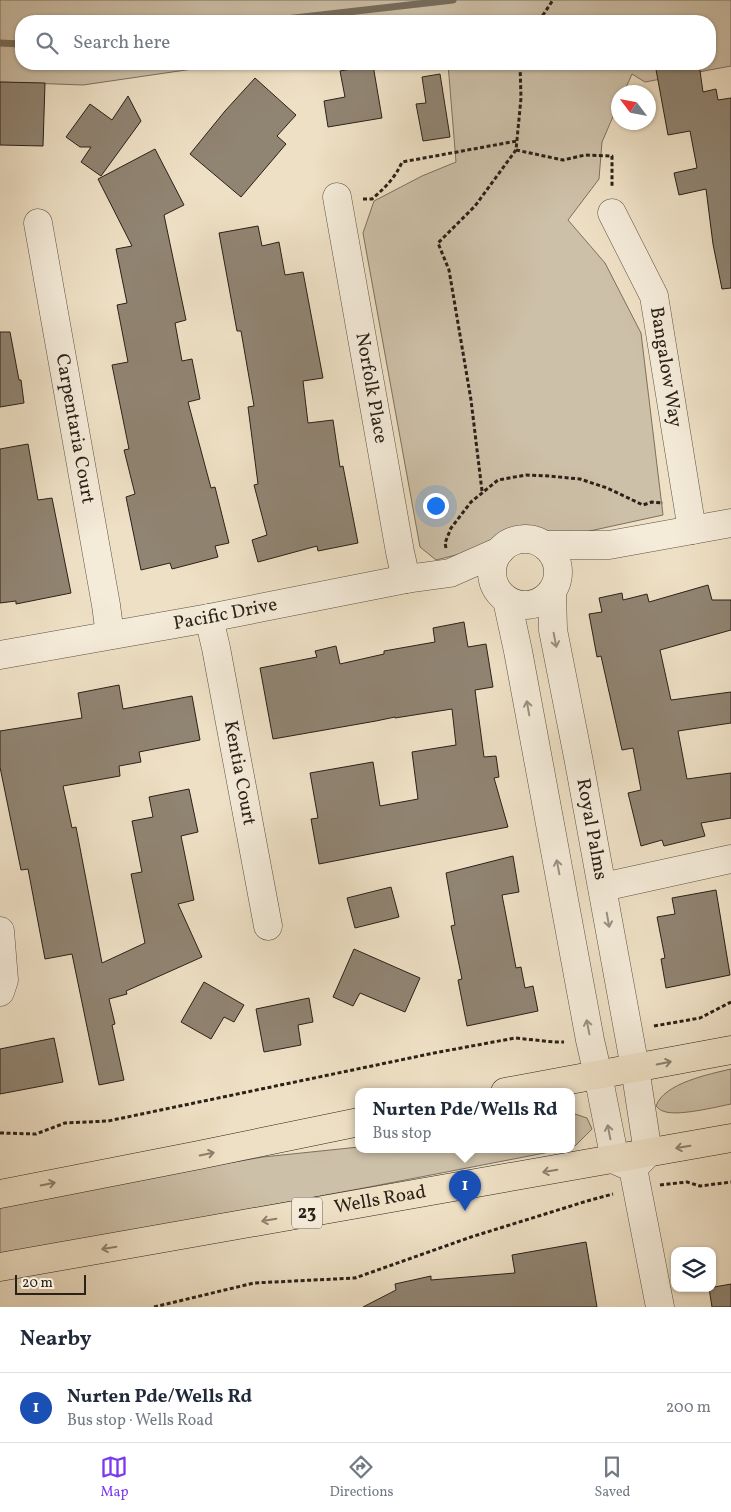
<!DOCTYPE html>
<html lang="en">
<head>
<meta charset="utf-8">
<style>
	:root { --surface:#fff; --page:#f6f6f7; --text:#1f2937; --muted:#747a83; --line:#e0e1e3; --accent:#7c3aed }
	body { margin:0; font-family:Vollkorn,serif; background:var(--page); color:var(--text) }
	.controls { position:absolute; right:15px; bottom:15px; display:grid; overflow:hidden; border-radius:10px; box-shadow:0 1px 4px #0004 }
	.controls button { width:45px; height:45px; display:grid; place-items:center; padding:0; border:0; border-bottom:1px solid var(--line); background:var(--surface); color:var(--text); font:25px sans-serif }
	.compass { position:absolute; left:611px; top:85px; width:45px; height:45px; border-radius:50%; background:var(--surface); box-shadow:0 1px 4px #0004; rotate:302deg }
	.scale { position:absolute; left:15px; bottom:12px; width:71px; box-sizing:border-box; padding-left:5px; border:2px solid #2a2118; border-top:0; font-size:14px; line-height:18px; white-space:nowrap; color:#2a2118; -webkit-text-stroke:4px #f4ebd9; paint-order:stroke }
	.you { position:absolute; left:435px; top:505px; width:18px; height:18px; margin:-12px; border:4px solid #fff; border-radius:50%; background:#1a73e8; box-shadow:0 0 0 8px #1a73e833 }
	.badge { display:grid; place-items:center; width:32px; height:32px; border-radius:50%; background:var(--accent); color:#fff; font-size:16px; font-weight:700 }
	.pin { position:absolute; translate:-50% -41px; filter:drop-shadow(0 1px 2px #0008) }
	.pin::after { content:''; position:absolute; top:26px; width:18px; height:15px; background:inherit; clip-path:polygon(0 0,100% 0,50% 100%) }
	.popup { position:absolute; left:355px; top:1088px; width:220px; height:65px; box-sizing:border-box; display:grid; place-content:center; border-radius:10px; background:var(--surface); filter:drop-shadow(0 1px 4px #0005); font-size:16px; white-space:nowrap; color:var(--muted) }
	.popup b { font-size:19px; color:var(--text) }
	.popup::after { content:''; position:absolute; left:50%; top:100%; margin-left:-10px; border:10px solid transparent; border-top-color:var(--surface) }
	.list { margin:0; padding:0; list-style:none }
	h2 { display:flex; justify-content:space-between; align-items:center; height:65px; margin:0; padding:0 20px; font-size:21px }
	h2 small { font-size:16px; font-weight:400; color:var(--muted) }
	.list li { display:grid; grid-template-columns:32px 1fr auto; gap:15px; align-items:center; box-sizing:border-box; height:70px; padding:0 20px; border-top:1px solid var(--line) }
	.list b { display:block; font-size:19px; white-space:nowrap }
	.list p { margin:0; font-size:16px; white-space:nowrap; color:var(--muted) }
	.list em { font-size:16px; font-style:normal; color:var(--muted) }
	.icon { flex:none; width:28px; height:28px; fill:none; stroke:currentColor; stroke-width:2; stroke-linecap:round; stroke-linejoin:round }
	.map { position:relative; flex:none; width:731px; height:1307px; overflow:hidden }
	.search { position:absolute; background:var(--surface); box-shadow:0 1px 4px #0004; left:15px; right:15px; top:15px; height:55px; display:flex; align-items:center; gap:12px; box-sizing:border-box; padding:0 18px; border-radius:20px; color:var(--muted); font-size:19px }
	.sheet { height:135px; background:var(--surface) }
	nav { display:flex; justify-content:space-around; align-items:center; box-sizing:border-box; height:70px; border-top:1px solid var(--line); background:var(--surface); font-size:14px; color:var(--muted) }
	nav a { display:grid; justify-items:center; gap:2px }
	nav .on { color:var(--accent) }
	.map>svg:first-child { display:block }
	.green { fill:#cdc0a8; stroke:#7c7060 }
	.lines { fill:none; stroke-linecap:round; stroke-linejoin:round }
	.stream { stroke:#776d5c; stroke-width:7 }
	.building { fill:#908472; stroke:#2a2118 }
	.minor-casing { stroke:#5b5143; stroke-width:29 }
	.tertiary-casing { stroke:#5b5143; stroke-width:29 }
	.primary-casing { stroke:#2a2118; stroke-width:29 }
	.path { stroke:#2a2118; stroke-width:3; stroke-dasharray:4 2.5; stroke-linecap:butt }
	.minor { stroke:#f4ebd9; stroke-width:28 }
	.tertiary { stroke:#f4ebd9; stroke-width:28 }
	.primary { stroke:#eee0c5; stroke-width:28 }
	.oneway { stroke:#999082 }
	.oneway2 { stroke:#8c806e }
	.labels { text-anchor:middle; dominant-baseline:central; stroke-width:4; stroke-linejoin:round; paint-order:stroke }
	.shield { fill:#f4ebd9; stroke:#675e52; stroke-width:1 }
	.shield-label { font-size:18px; font-weight:bold; fill:#2a2118 }
	.street-label { font-size:19px; fill:#2a2118; stroke:#f4ebd9 }
</style>
</head>
<body>
<div class="map">
<svg width="731" height="1307" viewBox="0 0 731 1307">
	<rect width="100%" height="100%" fill="#eee0c5"/>
	<filter id="stains"><feTurbulence type="fractalNoise" baseFrequency=".004" numOctaves="4"/><feColorMatrix values="0 0 0 0 .2 0 0 0 0 .09 0 0 0 0 .02 0 0 0 .5 -.17"/></filter>
	<radialGradient id="worn" r=".72"><stop offset=".6" stop-color="#630" stop-opacity="0"/><stop offset="1" stop-color="#630" stop-opacity=".3"/></radialGradient>
	<path class="green" d="M0,0H731V66L645,82L632,74L624,92H618V105L602,142L599,179L568,220L605,263L641,333L663,515L553,539L521,537L484,548L436,560L420,547L363,233L374,201L422,176L456,162L448,64H710V21H21V64H227L83,85L0,82Z
		M731,1069V1104C716,1107 676,1117 663,1111C661,1111 658,1108 656,1106C664,1083 710,1074 731,1069Z
		M571,1114H575L587,1118L592,1129L575,1146L571,1147Z
		M359,1147V1150H560L369,1187L0,1255V1203L263,1157Z"/>
	<g class="lines">
		<path class="stream" d="M268,21L453,0
			M0,43L21,44"/>
	</g>
	<path class="building" d="M655,64H699L703,92L716,89L718,100L731,98V288L722,289L713,244L706,189L679,195L674,173L697,168L690,131L668,135Z
		M373,65L382,118L328,127L324,101L345,97L340,71Z
		M440,74L450,137L423,141L416,104L426,103L422,77Z
		M255,78L296,115L277,136L286,144L241,197L190,154L225,111Z
		M0,82L45,83L43,146L0,145Z
		M128,96L141,121L101,176L81,162L91,147H80L66,137L90,104L112,120Z
		M155,149L184,205L164,215L186,320L175,323L182,361L192,359L200,399L188,402L211,488L215,487L229,543L215,546L218,557L172,569L170,563L141,570L126,497L135,494L124,450L129,449L112,365L128,362L117,305L127,303L116,249L132,246L98,179Z
		M258,226L262,246L279,242L285,275L303,272L323,378L303,381L308,423L333,420L340,467L343,466L358,543L318,551L317,546L258,562L252,540L267,535L254,485L258,484L248,407L254,406L241,331H237L219,233Z
		M0,332H10L19,380H21L24,403L0,407Z
		M28,444L38,500L52,498L71,593L16,604V601L0,603V449Z
		M708,585L712,600H731V630L660,650L671,700L731,692V723L678,731L687,779L731,773V818L701,823L705,836L664,846L662,840L641,846L628,793L641,790L633,748L622,750L601,656L597,657L589,614L602,612L599,598L622,593L623,600L647,594L649,602Z
		M464,622L468,647L486,644L493,687L475,690L484,757L496,756L499,777L494,778L508,827L319,864L311,819L318,818L310,773L373,762L380,806L418,799L412,752L456,745L452,709L395,718V717L376,721L273,739L260,668L317,657L315,651L336,646L340,664L384,654V651L435,642L433,628Z
		M119,685L123,709L192,696L200,740L139,752L141,762L119,766L120,776L63,786L72,828L76,827L102,963L145,943L131,874L142,872L132,821L153,817L149,797L189,789L198,832L181,836L194,900L178,904L202,957L126,991L127,994L109,999L115,1024L112,1025L124,1080L99,1085L72,954L45,959L28,869L21,870L0,767V731L82,718L78,693Z
		M513,856L519,892L502,895L516,968L521,967L525,988L533,986L538,1011L467,1026L458,980L462,979L451,926L455,925L446,873Z
		M391,887L399,917L355,928L347,898Z
		M716,890L730,975L666,988L661,959L665,958L657,917L675,914L672,898Z
		M354,949L420,978L405,1012L360,993L353,1006L333,997Z
		M204,982L244,1005L234,1022L224,1017L211,1039L181,1022Z
		M309,998L313,1022L298,1025L301,1045L264,1052L256,1009Z
		M54,1038L63,1082L0,1094V1049Z
		M586,1242L597,1307H363L396,1290L395,1284L431,1276V1280L515,1273L512,1255Z
		M731,1284V1307H712L709,1288Z"/>
	<g class="lines">
		<defs>
			<g id="minor">
				<path id="s1" d="M337,197L400,552L406,579"/>
				<path id="s2" d="M612,213L654,296L692,530"/>
				<path id="s3" d="M38,223L106,605L110,635"/>
				<circle cx="525" cy="572" r="33"/>
				<path d="M544,545H609L731,523"/>
				<path id="s4" d="M552,592L553,630L579,762L635,1068"/>
				<path d="M507,600L518,651L590,1040L598,1075"/>
				<path id="s5" d="M209,618L216,648L268,926"/>
				<path id="s6" d="M0,655L209,618L406,579L450,573L500,551"/>
				<path d="M603,887L731,859"/>
				<path d="M0,931L4,980L0,992"/>
			</g>
			<path id="tertiary" d="M598,1075L615,1160L633,1168
				M633,1168L660,1307
				M633,1168L648,1153L635,1068"/>
			<g id="primary">
				<path d="M505,1092L731,1050"/>
				<path d="M0,1194L199,1155L359,1122"/>
				<path id="s7" d="M0,1267L731,1138"/>
			</g>
		</defs>
		<use href="#minor" class="minor-casing"/>
		<use href="#tertiary" class="tertiary-casing"/>
		<use href="#primary" class="primary-casing"/>
		<path class="path" d="M539,21L553,0
			M516,150L563,160L585,155L612,156V188
			M363,199H372C385,188 395,178 402,162L517,141
			M482,491L471,400L449,270L438,243L475,206L516,150L521,98L520,64
			M446,548L445,543L451,528L471,502L498,480L526,475L549,476L580,479L607,488L643,505L652,502L663,503
			M654,1026L700,1018L731,1002
			M0,1133L36,1134L65,1123L108,1121L434,1053L515,1038L554,1042H564
			M660,1185L687,1182L700,1186L731,1182
			M154,1307L254,1283L355,1278L471,1237L587,1201L613,1194"/>
		<use href="#minor" class="minor"/>
		<use href="#tertiary" class="tertiary"/>
		<use href="#primary" class="primary"/>
	</g>
	<defs><path id="oneway-shaft" d="M-6 0H5M1.5-3L5.5 0L1.5 3" fill="none" stroke-width="1.6" stroke-linecap="round" stroke-linejoin="round" transform="scale(1.25)"/></defs>
	<g class="oneway">
		<use href="#oneway-shaft" transform="translate(555 640) rotate(79)"/>
		<use href="#oneway-shaft" transform="translate(528 708) rotate(-100)"/>
		<use href="#oneway-shaft" transform="translate(558 867) rotate(-101)"/>
		<use href="#oneway-shaft" transform="translate(608 920) rotate(80)"/>
		<use href="#oneway-shaft" transform="translate(588 1027) rotate(-101)"/>
		<use href="#oneway-shaft" transform="translate(609 1132) rotate(-101)"/>
	</g>
	<g class="oneway2">
		<use href="#oneway-shaft" transform="translate(664 1063) rotate(-11)"/>
		<use href="#oneway-shaft" transform="translate(683 1147) rotate(170)"/>
		<use href="#oneway-shaft" transform="translate(207 1154) rotate(-12)"/>
		<use href="#oneway-shaft" transform="translate(550 1171) rotate(170)"/>
		<use href="#oneway-shaft" transform="translate(48 1184) rotate(-11)"/>
		<use href="#oneway-shaft" transform="translate(269 1220) rotate(170)"/>
		<use href="#oneway-shaft" transform="translate(109 1248) rotate(170)"/>
	</g>
	<g class="labels">
		<rect class="shield" x="292" y="1197.5" width="30" height="31" rx="4"/>
		<g class="shield-label">
			<text x="307" y="1213">23</text>
		</g>
		<g class="street-label">
			<text stroke="none"><textPath href="#s2" startOffset="165">Bangalow Way</textPath></text>
			<text stroke="none"><textPath href="#s1" startOffset="194">Norfolk Place</textPath></text>
			<text stroke="none"><textPath href="#s3" startOffset="209">Carpentaria Court</textPath></text>
			<text stroke="none"><textPath href="#s6" startOffset="229">Pacific Drive</textPath></text>
			<text stroke="none"><textPath href="#s5" startOffset="158">Kentia Court</textPath></text>
			<text stroke="none"><textPath href="#s4" startOffset="241">Royal Palms</textPath></text>
			<text stroke="none"><textPath href="#s7" startOffset="386">Wells Road</textPath></text>
		</g>
	</g>
	<rect width="100%" height="100%" filter="url(#stains)"/>
	<rect width="100%" height="100%" fill="url(#worn)"/>
</svg>
<div class="controls">
<button><svg class="icon" aria-label="layers" viewBox="0 0 24 24"><path d="M12 4l9 5-9 5-9-5zM3 14l9 5 9-5"/></svg></button>
</div>
<svg class="compass" viewBox="-18 -18 36 36"><path d="M0-13l5 13h-10z" fill="#e53935"/><path d="M0 13l5-13h-10z" fill="#747a83"/></svg>
<div class="scale">20 m</div>
<div class="you"></div>
<div class="pin badge" style="left:465px;top:1211px;background:#1a4fb4">1</div>
<div class="popup"><b>Nurten Pde/Wells Rd</b>Bus stop</div>
<div class="search"><svg class="icon" aria-label="search" viewBox="0 0 24 24"><circle cx="10" cy="10" r="6"/><path d="M15 15l6 6"/></svg>Search here</div>
</div>
<section class="sheet">
<h2>Nearby<small></small></h2>
<ul class="list">
<li><span class="badge" style="background:#1a4fb4">1</span><div><b>Nurten Pde/Wells Rd</b><p>Bus stop · Wells Road</p></div><em>200 m</em></li>
</ul>
</section>
<nav>
<a class="on"><svg class="icon" aria-label="map" viewBox="0 0 24 24"><path d="M3 6l6-2 6 2 6-2v14l-6 2-6-2-6 2zM9 4v14M15 6v14"/></svg>Map</a>
<a><svg class="icon" aria-label="directions" viewBox="0 0 24 24"><path d="M12 3l9 9-9 9-9-9zM9 14v-3h6M13 9l2 2-2 2"/></svg>Directions</a>
<a><svg class="icon" aria-label="saved" viewBox="0 0 24 24"><path d="M7 4h10v16l-5-4-5 4z"/></svg>Saved</a>
</nav>
</body>
</html>
